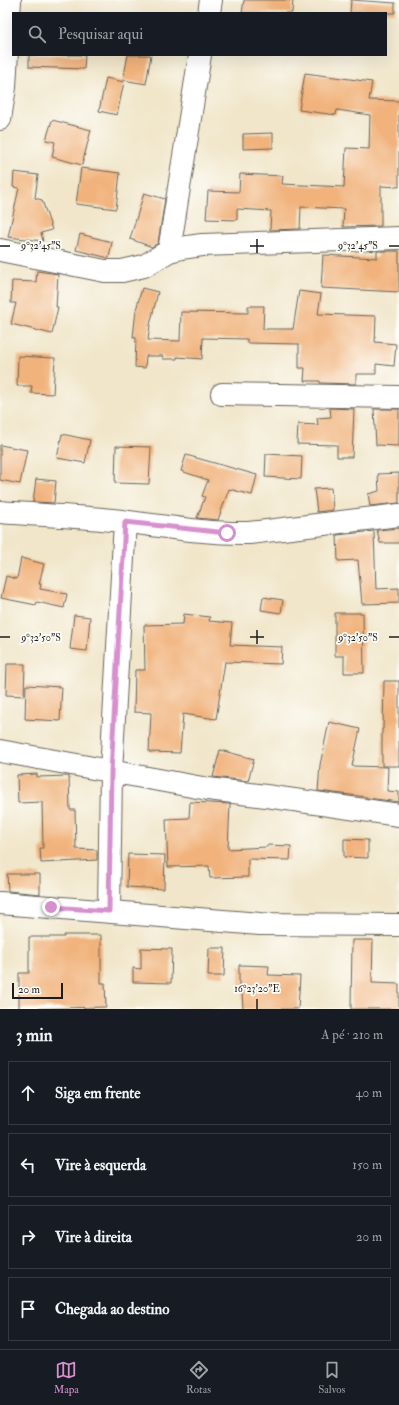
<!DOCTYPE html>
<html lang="pt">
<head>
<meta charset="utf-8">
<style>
	:root { --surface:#171b24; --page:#242831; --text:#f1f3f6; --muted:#9ea1a6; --line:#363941; --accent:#d690ce }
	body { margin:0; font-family:"IM FELL Double Pica",serif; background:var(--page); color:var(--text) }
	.scale { position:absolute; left:12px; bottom:10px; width:51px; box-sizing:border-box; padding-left:4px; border:2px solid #1c1c1c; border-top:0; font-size:11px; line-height:14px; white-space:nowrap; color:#1c1c1c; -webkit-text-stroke:3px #fdfcf7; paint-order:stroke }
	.stop { position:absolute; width:12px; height:12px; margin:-9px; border:3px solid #d690ce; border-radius:50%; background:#fff }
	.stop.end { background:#d690ce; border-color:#fff; box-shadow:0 1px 4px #0008 }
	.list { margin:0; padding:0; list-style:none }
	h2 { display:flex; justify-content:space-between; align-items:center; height:52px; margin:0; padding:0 16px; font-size:17px }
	h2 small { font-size:13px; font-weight:400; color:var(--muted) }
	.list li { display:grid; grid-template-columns:26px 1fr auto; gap:12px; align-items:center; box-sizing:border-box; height:64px; margin:0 8px 8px; padding:0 8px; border:1px solid var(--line); border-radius:0px }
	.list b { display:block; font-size:15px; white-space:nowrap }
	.list em { font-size:13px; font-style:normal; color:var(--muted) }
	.icon { flex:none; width:22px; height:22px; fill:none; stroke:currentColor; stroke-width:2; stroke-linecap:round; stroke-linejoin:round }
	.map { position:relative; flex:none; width:399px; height:1009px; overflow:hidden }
	.search { position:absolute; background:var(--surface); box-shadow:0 4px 16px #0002; left:12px; right:12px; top:12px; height:44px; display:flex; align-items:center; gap:10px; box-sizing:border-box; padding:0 14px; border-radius:0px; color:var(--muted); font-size:15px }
	.sheet { height:340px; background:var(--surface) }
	nav { display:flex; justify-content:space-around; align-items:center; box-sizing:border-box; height:56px; border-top:1px solid var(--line); background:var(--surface); font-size:11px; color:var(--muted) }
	nav a { display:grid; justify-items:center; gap:2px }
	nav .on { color:var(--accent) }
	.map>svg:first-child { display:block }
	.building { fill:#f1b27c }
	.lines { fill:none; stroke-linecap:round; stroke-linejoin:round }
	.minor-casing { stroke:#676359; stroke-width:24 }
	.minor { stroke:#fff; stroke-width:22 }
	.route { stroke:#d690ce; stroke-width:5 }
	.ticks { fill:none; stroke:#1c1c1c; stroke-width:1.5 }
	.ticks-label { font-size:10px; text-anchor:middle; fill:#1c1c1c; stroke:#fdfcf7; stroke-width:3.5; stroke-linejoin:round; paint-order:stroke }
</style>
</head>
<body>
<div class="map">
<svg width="399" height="1009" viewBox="0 0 399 1009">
	<rect width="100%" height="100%" fill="#fdfcf7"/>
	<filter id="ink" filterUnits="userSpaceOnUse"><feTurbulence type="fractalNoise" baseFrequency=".025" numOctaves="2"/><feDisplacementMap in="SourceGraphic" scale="8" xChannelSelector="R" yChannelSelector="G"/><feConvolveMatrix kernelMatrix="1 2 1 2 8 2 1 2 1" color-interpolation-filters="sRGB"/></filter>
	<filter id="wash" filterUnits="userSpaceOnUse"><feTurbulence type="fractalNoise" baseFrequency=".012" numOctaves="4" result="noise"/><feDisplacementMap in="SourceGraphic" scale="16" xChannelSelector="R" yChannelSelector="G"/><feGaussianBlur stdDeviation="0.9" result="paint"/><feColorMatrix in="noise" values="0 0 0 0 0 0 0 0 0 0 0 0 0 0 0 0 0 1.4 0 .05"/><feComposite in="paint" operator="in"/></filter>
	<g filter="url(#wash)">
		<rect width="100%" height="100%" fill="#f1e6ca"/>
		<g id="blocks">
			<path class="building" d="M244,0H293L292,13H242Z
				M351,0L395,3V13H350Z
				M29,55H85L84,69L29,67Z
				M128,55H151L146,84L123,80Z
				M305,73L372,82L369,100L399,101V187L381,186V226L343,227L344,209L301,207L300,229L270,230L271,211L237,209V220L206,219L208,191L239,192L240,174L283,176L282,184L344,187L346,148L369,149L370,115L337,110L336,115L299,110Z
				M106,78L124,82L117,115L99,111Z
				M52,120L91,130L82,165L52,157L55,142L46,140Z
				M273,133V148L243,149V134Z
				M81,168L120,173L116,209L76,204Z
				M14,172L38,175L35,198L42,200L52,230L41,233L43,241L8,237L19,188L13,187Z
				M144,193L165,199L158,243L152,247L130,239Z
				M80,234L112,242L109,258L76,250Z
				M377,251H399V292L321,288L323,255L377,258Z
				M37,271L58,274L56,307H58L52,334L11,324L16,303H11L12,281L36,282Z
				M142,288L158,292L150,325L148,340L180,341L181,312L248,313V306H264L263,329H293L299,291L321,294L318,314L376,316L375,342L396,344L394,366L376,364V374H356V384L320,383V381H304L305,368H299V344L247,343V339L203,338L202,359L177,357V359H163V356H146L145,368L135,367L136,338L133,337L136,310Z
				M18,356L55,358L53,394L31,393L32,386H17Z
				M330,408L354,409L352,457H337V445L297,444L298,424L318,425L317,418L331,417Z
				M374,409H399V446L376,445Z
				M62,434L90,440L85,463L57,458Z
				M0,445L27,450L20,484L0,480Z
				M116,446L151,447L149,484L115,483Z
				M266,454L302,456L301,479L265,477Z
				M186,455L257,475L252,495L229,489L218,520L197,518L205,497L202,496L208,480L181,471Z
				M399,473V503L370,506L368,494L379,491L378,474Z
				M36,479L56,481L54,503L33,502Z
				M331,488L333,510L317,512L314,489Z
				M399,528V543H380L377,530Z
				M374,531L376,589L399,588V603L362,604L358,560L338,561L337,535Z
				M21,558L44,564L39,584H41L40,589L67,594L64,608L37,602L36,605L1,598L6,576L17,579Z
				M263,597L283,600L281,613L261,610Z
				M335,613H363L364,673H344V656H335Z
				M184,614L210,617L209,621L232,623L230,645L282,647L281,664L225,662L216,719L183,714L180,753L149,752L151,713L134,712L135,670H145L144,625L183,624Z
				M74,615L90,617L87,651L70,649Z
				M7,664H25L24,696L6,695Z
				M384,681H399V766H382V729H383Z
				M26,685L62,687L60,721L25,719Z
				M329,722L360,729L352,766L388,767L387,791L399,792V802L367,798V797L318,791L320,765Z
				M220,750L254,759L248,781L213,777Z
				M37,774V777L69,776L70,810H75L76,849L97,850V860L41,863L40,848H43L42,802L18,803L17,775Z
				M190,802L230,804L228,849L267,847V845L291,846L290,860L248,859V877L210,878L209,866L168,867L166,819L189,818Z
				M344,839L368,840V858L344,857Z
				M128,854L165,855L164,889L127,887Z
				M7,874H40V894L8,891Z
				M64,935H101V983H105L106,1007L19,1009V973H29V937H64Z
				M352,940H373L372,983L399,984V1009H351Z
				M141,948L172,949L171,983L133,982V968L141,969Z
				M209,948H225L224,976H208Z
				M239,965L269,966L268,975L300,976L298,1009H243L242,992H239Z"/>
		</g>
	</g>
	<g filter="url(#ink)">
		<use href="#blocks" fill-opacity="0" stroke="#676359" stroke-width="1"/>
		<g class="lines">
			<defs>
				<path id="minor" d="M209,13L211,0
					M0,119L5,87L10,0
					M0,250L105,271H122L144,266L169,251L181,248L202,245L399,238
					M169,251L200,55
					M222,394L399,397
					M0,512C37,515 75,516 112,520C158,525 203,534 249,533L399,515
					M0,751L208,789L266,796L399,815
					M0,903L260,924L399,925
					M109,911L111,772L125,522"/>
			</defs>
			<use href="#minor" class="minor-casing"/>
			<use href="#minor" class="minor"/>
		</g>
	</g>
	<g class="lines" filter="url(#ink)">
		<path class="route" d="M51,907L109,911L111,772L125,522L227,533"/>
	</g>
	<path class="ticks" d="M257,239V253M0,246H10M250,246H264M389,246H399M257,630V644M0,637H10M250,637H264M389,637H399M257,999V1009"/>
	<g class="ticks-label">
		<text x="41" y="249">9°32'45"S</text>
		<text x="358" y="249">9°32'45"S</text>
		<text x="41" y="641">9°32'50"S</text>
		<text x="358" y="641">9°32'50"S</text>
		<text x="257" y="992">16°23'20"E</text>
	</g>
</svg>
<div class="scale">20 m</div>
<div class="stop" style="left:227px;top:533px"></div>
<div class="stop end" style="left:51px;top:907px"></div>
<div class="search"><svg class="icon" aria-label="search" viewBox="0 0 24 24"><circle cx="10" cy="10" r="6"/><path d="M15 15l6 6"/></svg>Pesquisar aqui</div>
</div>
<section class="sheet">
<h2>3 min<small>A pé · 210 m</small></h2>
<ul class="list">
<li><svg class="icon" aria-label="ahead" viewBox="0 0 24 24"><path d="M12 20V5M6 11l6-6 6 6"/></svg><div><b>Siga em frente</b></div><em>40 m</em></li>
<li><svg class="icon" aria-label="left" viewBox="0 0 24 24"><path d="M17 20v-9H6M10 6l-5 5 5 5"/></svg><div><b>Vire à esquerda</b></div><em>150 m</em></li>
<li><svg class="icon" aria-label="right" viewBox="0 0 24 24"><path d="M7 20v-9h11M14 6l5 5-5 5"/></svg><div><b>Vire à direita</b></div><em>20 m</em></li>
<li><svg class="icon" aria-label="arrive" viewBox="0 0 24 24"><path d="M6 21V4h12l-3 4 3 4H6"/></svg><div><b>Chegada ao destino</b></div></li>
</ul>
</section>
<nav>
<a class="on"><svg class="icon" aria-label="map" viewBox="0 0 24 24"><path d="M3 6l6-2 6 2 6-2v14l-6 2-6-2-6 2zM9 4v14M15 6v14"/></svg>Mapa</a>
<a><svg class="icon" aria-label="directions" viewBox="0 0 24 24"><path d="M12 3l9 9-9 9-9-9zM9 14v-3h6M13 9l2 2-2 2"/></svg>Rotas</a>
<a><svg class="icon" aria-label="saved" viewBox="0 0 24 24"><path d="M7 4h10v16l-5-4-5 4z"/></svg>Salvos</a>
</nav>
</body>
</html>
